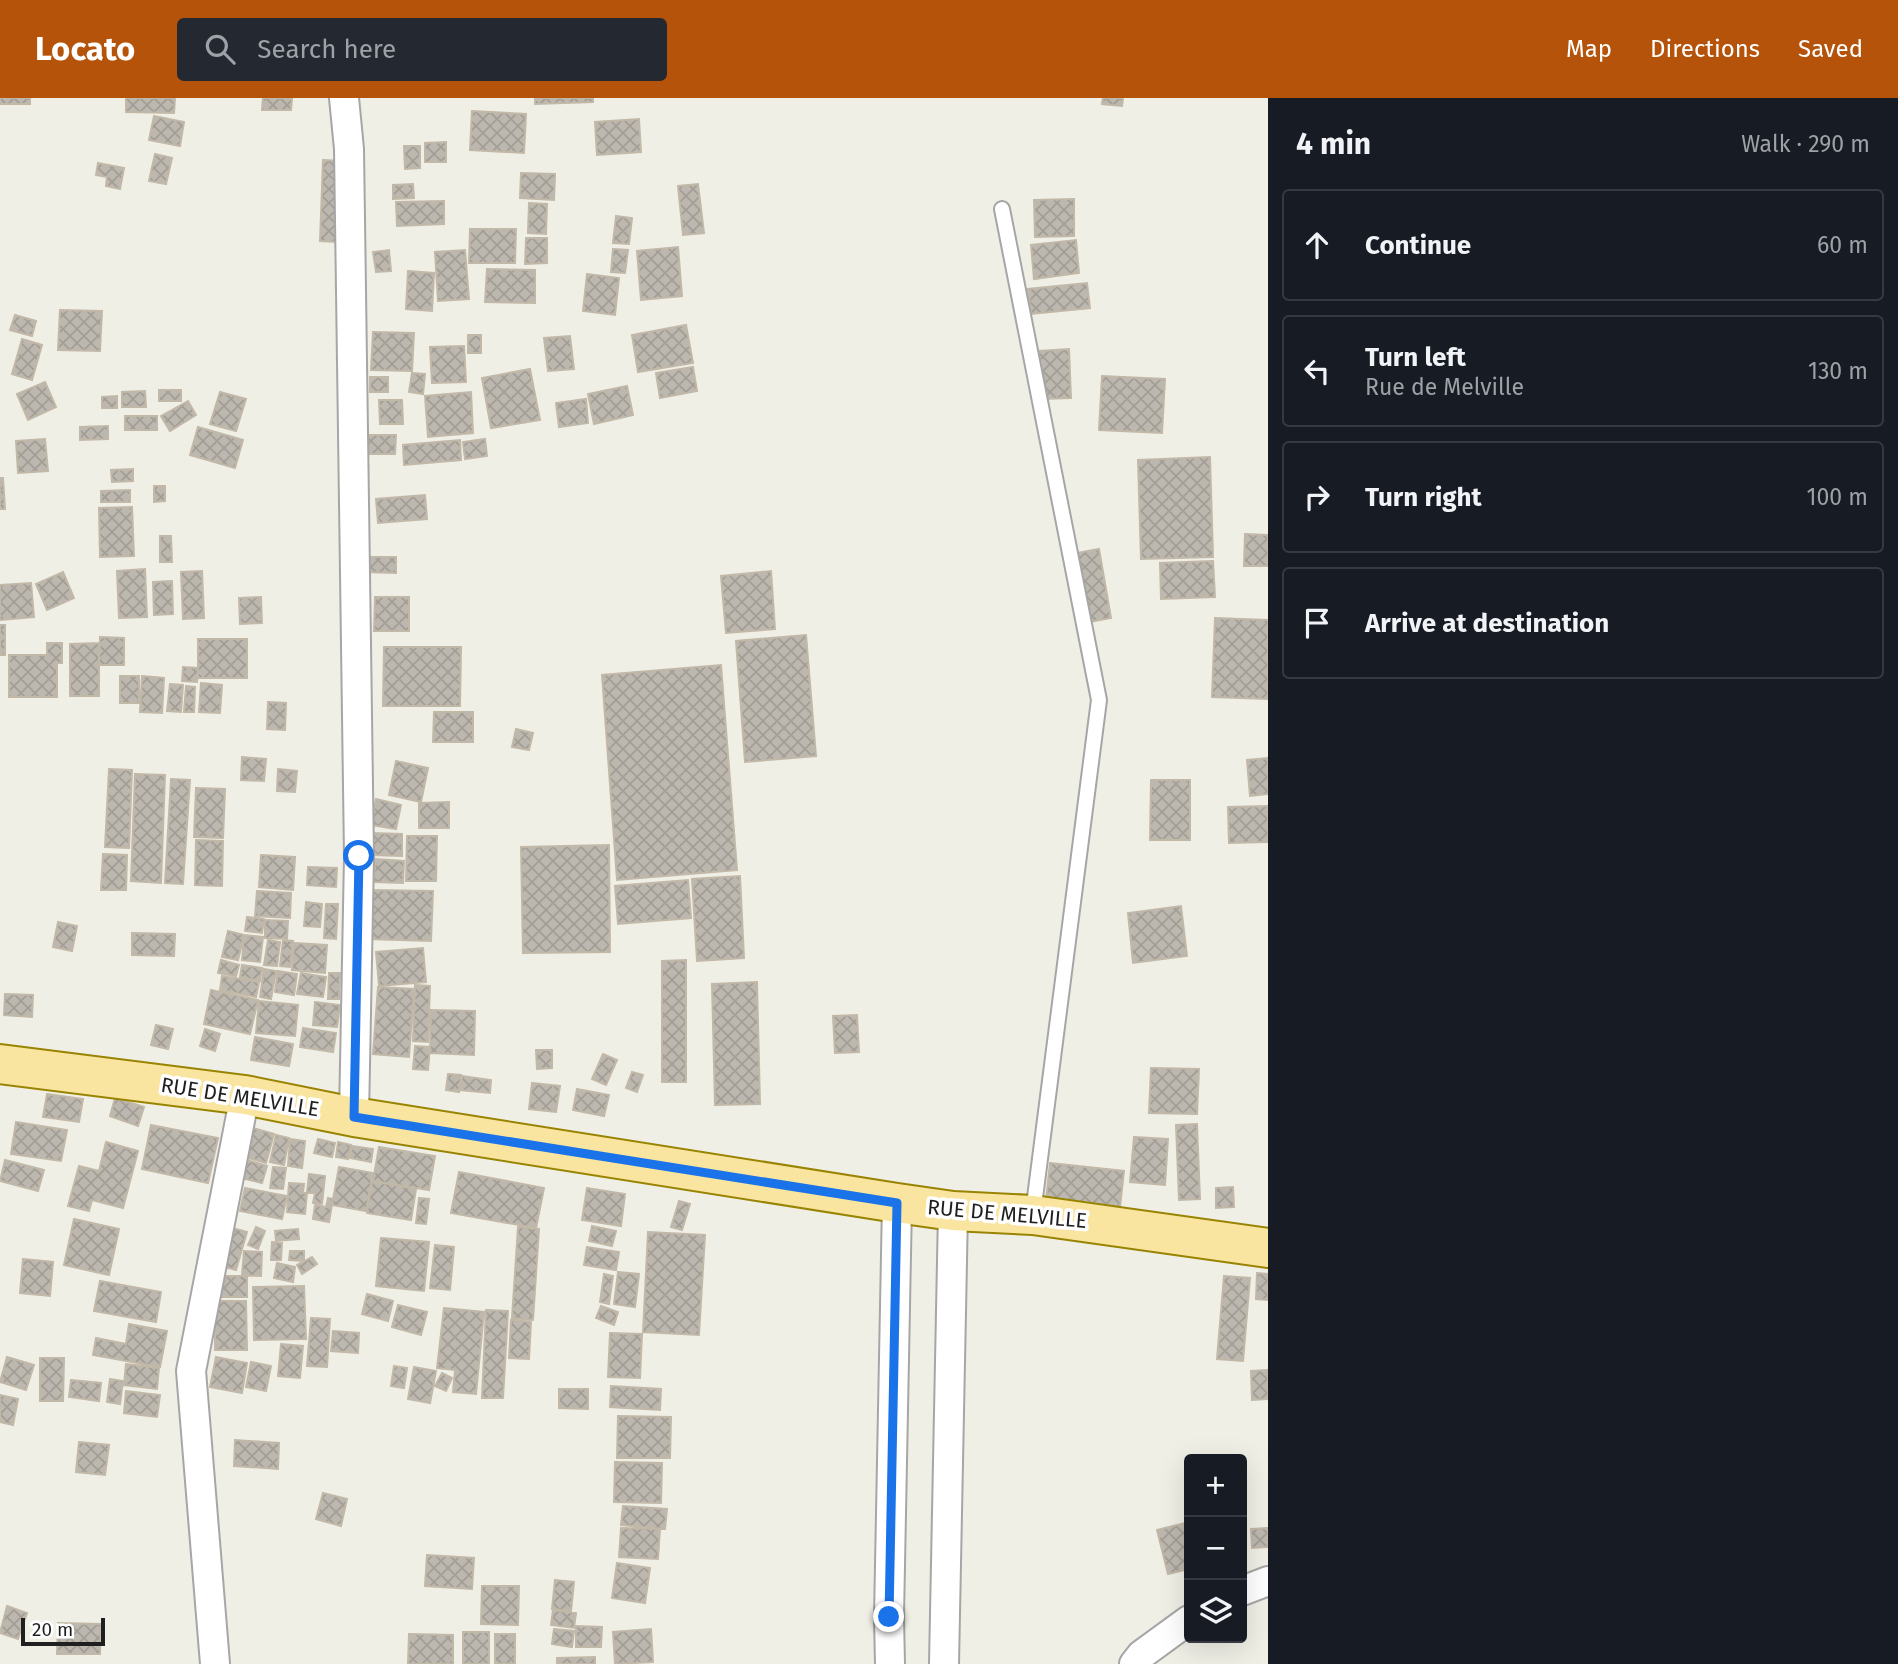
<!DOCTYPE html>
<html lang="en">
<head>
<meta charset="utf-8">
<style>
	:root { --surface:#171b24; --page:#242831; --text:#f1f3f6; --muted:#9ea1a6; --line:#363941; --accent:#b45309 }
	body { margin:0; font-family:"Fira Sans",sans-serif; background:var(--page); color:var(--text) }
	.controls { position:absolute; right:21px; bottom:21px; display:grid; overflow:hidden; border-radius:7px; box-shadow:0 7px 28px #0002 }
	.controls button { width:63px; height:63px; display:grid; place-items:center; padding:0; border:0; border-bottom:2px solid var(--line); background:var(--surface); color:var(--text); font:35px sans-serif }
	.scale { position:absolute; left:21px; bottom:18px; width:84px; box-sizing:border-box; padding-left:7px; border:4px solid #1f1f1f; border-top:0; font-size:19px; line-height:24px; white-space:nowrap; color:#1f1f1f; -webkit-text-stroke:5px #fff; paint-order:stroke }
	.stop { position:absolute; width:21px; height:21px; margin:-16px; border:5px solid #1a73e8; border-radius:50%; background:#fff }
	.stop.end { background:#1a73e8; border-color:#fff; box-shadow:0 2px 7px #0008 }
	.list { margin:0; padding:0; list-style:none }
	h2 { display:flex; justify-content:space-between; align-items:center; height:91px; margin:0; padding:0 28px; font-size:30px }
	h2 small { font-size:23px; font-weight:400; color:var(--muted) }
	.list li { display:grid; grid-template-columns:46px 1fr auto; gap:21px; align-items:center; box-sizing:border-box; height:112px; margin:0 14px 14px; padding:0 14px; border:2px solid var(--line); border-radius:7px }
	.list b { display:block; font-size:26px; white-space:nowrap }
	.list p { margin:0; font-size:23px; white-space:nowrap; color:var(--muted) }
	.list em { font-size:23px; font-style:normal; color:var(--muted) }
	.icon { flex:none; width:38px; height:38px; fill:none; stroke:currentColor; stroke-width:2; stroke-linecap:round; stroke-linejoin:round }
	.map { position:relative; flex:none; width:1268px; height:1566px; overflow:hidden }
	header { display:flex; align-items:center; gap:42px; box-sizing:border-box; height:98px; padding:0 35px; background:var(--accent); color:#fff }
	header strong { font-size:33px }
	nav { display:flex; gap:38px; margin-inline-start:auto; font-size:24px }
	.search { width:490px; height:63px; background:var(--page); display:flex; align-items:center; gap:18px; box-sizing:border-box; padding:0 24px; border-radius:7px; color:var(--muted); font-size:26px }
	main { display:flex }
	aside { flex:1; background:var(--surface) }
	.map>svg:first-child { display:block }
	.building { fill:url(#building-cross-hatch); stroke:#c2b8a8; stroke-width:2 }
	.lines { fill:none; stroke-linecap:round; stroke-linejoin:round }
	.lane-casing { stroke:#a6a6a6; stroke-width:18 }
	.street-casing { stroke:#a6a6a6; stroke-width:32 }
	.primary-casing { stroke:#998402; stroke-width:42 }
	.lane { stroke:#fff; stroke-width:14 }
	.street { stroke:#fff; stroke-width:28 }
	.primary { stroke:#fae5a0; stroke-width:38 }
	.route { stroke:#1a73e8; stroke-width:9 }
	.labels { text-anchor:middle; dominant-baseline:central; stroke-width:7; stroke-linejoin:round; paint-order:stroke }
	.street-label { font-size:21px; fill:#1f1f1f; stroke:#fff }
</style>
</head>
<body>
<header>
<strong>Locato</strong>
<div class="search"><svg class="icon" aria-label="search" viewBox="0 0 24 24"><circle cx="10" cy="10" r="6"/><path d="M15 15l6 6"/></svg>Search here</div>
<nav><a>Map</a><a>Directions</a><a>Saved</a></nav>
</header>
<main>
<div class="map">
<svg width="1268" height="1566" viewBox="0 0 1268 1566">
	<defs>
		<pattern id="building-cross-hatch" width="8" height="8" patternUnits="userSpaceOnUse" patternTransform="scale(1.75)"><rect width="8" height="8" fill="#bdb8af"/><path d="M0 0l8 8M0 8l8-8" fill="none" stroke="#a29e96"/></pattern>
	</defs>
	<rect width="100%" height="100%" fill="#f0efe6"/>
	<path class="building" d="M0,0H30V6H0Z
		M126,0H175L174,15L126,14Z
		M263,0H292L291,12H262Z
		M535,0H593V4L535,6Z
		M1103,0H1123L1122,8L1102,6Z
		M472,13L526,16L524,55L470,52Z
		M154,18L184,24L180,48L149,42Z
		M639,21L641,54L597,57L595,24Z
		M446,44V64H425V45Z
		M404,48H420V70L405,71Z
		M155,56L172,60L166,86L149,83Z
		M323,62L341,63L337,144L320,143Z
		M98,65L124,70L120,91L106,88L107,79L96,77Z
		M521,75L555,76L554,102L520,100Z
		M413,86L414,100L393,101V87Z
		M698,86L704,135L683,137L678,88Z
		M1074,101V138L1035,139L1034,102Z
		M444,103V126L397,128L396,104Z
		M529,105L547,106L546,136L528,135Z
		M616,118L632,120L629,146L613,145Z
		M470,131H516L515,165H469Z
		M526,140H547V165L525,166Z
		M1076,142L1079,175L1034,181L1031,147Z
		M678,149L682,198L641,202L637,153Z
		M613,151L628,152L625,175L611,174Z
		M389,152L391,173L376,174L373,154Z
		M465,152L469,201L438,203L435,154Z
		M487,171L535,172V205L485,204Z
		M408,173L434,175L432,213L406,211Z
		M587,176L619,180L615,217L583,213Z
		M1087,185L1090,210L1031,216L1028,191Z
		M60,212L102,213L100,253L58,252Z
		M15,217L36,223L32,238L10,232Z
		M686,227L693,265L638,274L632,237Z
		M373,234L414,235L412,273L371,272Z
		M468,237H481V255H468Z
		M570,238L574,271L548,273L544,240Z
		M22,241L42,247L32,282L12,276Z
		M464,248L466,284L432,285L430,249Z
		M1069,251L1071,300L1042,301L1039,253Z
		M693,269L697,293L660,300L656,275Z
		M530,271L540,322L491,330L482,280Z
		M412,275L425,276L423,296L409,294Z
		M1102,278L1165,281L1162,335L1099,332Z
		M370,279H388V294H370Z
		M45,284L56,309L28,322L17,296Z
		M627,288L633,317L594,326L588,296Z
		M159,292H181V303H159Z
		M145,293L146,309H122V294Z
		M220,294L246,301L236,333L210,326Z
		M471,294L473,335L428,339L425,298Z
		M117,298V310H102V299Z
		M586,301L588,325L559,329L556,305Z
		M379,302H402L403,326H380Z
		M188,303L196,317L170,333L161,318Z
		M125,318H157V332H125Z
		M108,328V341L80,342V329Z
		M198,329L243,342L235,370L190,357Z
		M362,337H396L395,356H361Z
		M45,341L48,373L18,375L16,343Z
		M485,341L487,358L465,361L463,344Z
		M460,342L461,362L404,367L403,347Z
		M1210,359L1213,459L1141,461L1138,362Z
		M133,371V383L112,384L111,372Z
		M0,380H3L5,411H0Z
		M154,388H165V403L154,404Z
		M130,392V404H101V393Z
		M425,397L427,421L378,425L376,401Z
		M132,409L134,458L100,459L99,410Z
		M1245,436L1268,437V468H1244Z
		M160,438H171L172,464H160Z
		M1099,451L1111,520L1089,524L1077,455Z
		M362,459H396V475L362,474Z
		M1213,463L1215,499L1161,501L1160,465Z
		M145,471L147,519L119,520L117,473Z
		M202,473L204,520L183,521L181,474Z
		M771,473L775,531L726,535L721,478Z
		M63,474L74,500L47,512L36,486Z
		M172,483L173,516L154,517L153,484Z
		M31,485L34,519L0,522V487Z
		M261,499L262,525L240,526L239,500Z
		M375,499H409V533H374Z
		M1215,520L1268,522V601L1212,599Z
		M0,527H5V557H0Z
		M806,537L816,658L745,664L736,543Z
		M100,539L124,540V567H99Z
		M198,541H247V580H198Z
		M47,545H62V565H57V599H9V557H47Z
		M99,545V598H70V546Z
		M384,549H461L460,608H383Z
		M721,567L737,772L617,782L602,577Z
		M183,569L198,570L197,584L182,583Z
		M120,578H139V605H120Z
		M142,578L164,580L162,615L140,614Z
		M201,585L222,587L220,615L199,614Z
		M170,586L183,587L181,614L167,613Z
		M186,588L195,589L194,614H184Z
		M268,604L286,605L285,632L267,631Z
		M434,614H473V644H433Z
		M516,631L533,635L529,652L512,649Z
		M242,659L266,661L264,683L241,682Z
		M1268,660V696L1250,698L1247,662Z
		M396,663L428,670L421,704L389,697Z
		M109,671L132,672L129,750L105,749Z
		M278,671L297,673L295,694L277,693Z
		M135,676L165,677L161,785L131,783Z
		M171,681L190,682L183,786L165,785Z
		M1151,682H1190V742H1150Z
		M196,690L225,691L223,740L194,739Z
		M376,701L401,707L396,731L371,727Z
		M449,704V730H419V705Z
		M1268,708V744L1229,745L1228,709Z
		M370,735L402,736V758L369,757Z
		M407,738H437L436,783H406Z
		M196,742L223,743L222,788L195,787Z
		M609,747L610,854L523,855L521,749Z
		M103,756L127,757L126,792H101Z
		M261,757L295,759L293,792L259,789Z
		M375,761L404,763L403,785L374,784Z
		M308,769L337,770L336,789L307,787Z
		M740,778L744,860L697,863L692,781Z
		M688,782L691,820L618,826L615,788Z
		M369,792L433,793L431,843L367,841Z
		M257,793L291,795L290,820L255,818Z
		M306,804L322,806L320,829L304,828Z
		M326,806H338L336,841L324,840Z
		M1181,808L1187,858L1133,865L1128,815Z
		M247,819L264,821L262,835L245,833Z
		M265,822L288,823L287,841L265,840Z
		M58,824L77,828L72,853L53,849Z
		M228,833L244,837L238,862L222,859Z
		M132,835L175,836L174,858L132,857Z
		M244,837L263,839L260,864L242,862Z
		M268,842L280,844L277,868L264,867Z
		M283,842L293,843L290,869L280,868Z
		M294,845L327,847L325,875L292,872Z
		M423,850L426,884L379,888L376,854Z
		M221,862L239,867L236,878L218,875Z
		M686,862V984H662V863Z
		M242,867L262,870L260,883L240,879Z
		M264,871L276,873L271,901L260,899Z
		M278,873L297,876L294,897L275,894Z
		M301,875L326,879L323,899L297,896Z
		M329,875H340L339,901H328Z
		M222,878L259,884L256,899L220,892Z
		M757,884L760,1006L715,1007L712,886Z
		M415,887L430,888L428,944L413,943Z
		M378,889L414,891L409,959L373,956Z
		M211,892L258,902L250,936L204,926Z
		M5,896L33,897L32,919L4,917Z
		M259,903L298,907L295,938L256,935Z
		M315,904L340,907L337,929L313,927Z
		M431,912L475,913L474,957L430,955Z
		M857,917L859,954L835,955L833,918Z
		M156,927L173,931L168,951L151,947Z
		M303,930L336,935L333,954L300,949Z
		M205,931L220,936L215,953L200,948Z
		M255,939L293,946L289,968L251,962Z
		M415,948L430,949L428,972L413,971Z
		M536,952H552V970L537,971Z
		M603,956L617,962L606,987L592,981Z
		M1151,970L1199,971L1197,1016L1149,1015Z
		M632,974L643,977L637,994L626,990Z
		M448,976L461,977L459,994L446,992Z
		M462,978L491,982L490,995L460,992Z
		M532,985L560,988L556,1014L529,1011Z
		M577,991L609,997L604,1018L573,1012Z
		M47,996L83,1001L79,1024L43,1019Z
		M115,1000L144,1009L138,1028L110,1018Z
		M16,1024L67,1032L61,1063L11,1056Z
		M1197,1026L1200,1101L1179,1102L1176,1027Z
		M151,1027L218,1040L208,1085L142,1071Z
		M253,1030L274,1036L266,1065L245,1059Z
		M276,1037L289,1040L284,1067L270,1064Z
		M1134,1039L1168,1041L1165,1087L1130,1084Z
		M290,1041L305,1043L302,1070L288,1068Z
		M318,1041L335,1045L332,1059L314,1055Z
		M106,1044L138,1053L123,1110L92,1102L89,1113L68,1108L79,1068L99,1073Z
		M338,1044L351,1047L348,1061L336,1059Z
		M352,1048L373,1051L371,1064L350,1060Z
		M379,1049L435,1058L429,1092L373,1083Z
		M5,1062L44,1072L38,1093L0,1083Z
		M247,1062L267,1068L262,1085L241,1080Z
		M1050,1065L1124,1073L1120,1109L1046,1101Z
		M273,1069L286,1070L283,1091L270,1090Z
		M339,1069L373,1075L366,1113L332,1107Z
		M459,1074L544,1090L536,1130L451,1115Z
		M309,1076L325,1078L322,1106L313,1105L315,1095L307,1094Z
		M372,1083L416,1091L411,1122L367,1115Z
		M289,1085L304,1086L303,1095H307L305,1116L287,1114Z
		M1233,1089L1234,1109L1216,1110V1090Z
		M245,1090L287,1098L282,1121L240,1113Z
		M587,1090L625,1096L621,1128L582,1122Z
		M328,1100L333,1101L329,1124L313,1121L315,1107L326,1109Z
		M419,1100L429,1101L426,1126L416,1125Z
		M679,1103L690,1106L682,1132L671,1129Z
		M74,1121L119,1131L109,1177L64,1167Z
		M225,1128L247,1134L236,1172L214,1166Z
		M592,1128L616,1133L612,1148L589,1143Z
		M256,1129L265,1133L258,1151L248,1147Z
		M518,1129L539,1131L533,1222L512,1220Z
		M298,1131L299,1141L276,1143L275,1133Z
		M648,1134L705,1137L699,1237L643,1234Z
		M381,1140L429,1144L424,1193L376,1188Z
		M272,1144L282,1145L281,1162H271Z
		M435,1147L454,1149L450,1192L430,1190Z
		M587,1149L619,1154L616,1172L584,1167Z
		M244,1153L262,1154L261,1178L242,1177Z
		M290,1153H304V1163L289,1162Z
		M312,1159L317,1166L302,1176L297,1167Z
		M23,1161L53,1164L50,1198L20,1195Z
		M277,1165L295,1169L293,1184L274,1180Z
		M618,1174L639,1176L635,1209L614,1206Z
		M1257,1175L1268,1176V1202L1256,1201Z
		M604,1176L613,1178L609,1206L600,1204Z
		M215,1178H247V1199H214Z
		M1224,1178L1250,1180L1243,1263L1217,1261Z
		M100,1183L161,1194L156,1224L94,1213Z
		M304,1188L306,1241L254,1242L253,1189Z
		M367,1196L393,1203L388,1223L362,1216Z
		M215,1203H246L247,1252H215Z
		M398,1207L427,1214L421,1237L392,1229Z
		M601,1208L618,1214L614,1227L596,1220Z
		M444,1210L484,1214L476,1296L453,1294L455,1272L437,1270Z
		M486,1212L508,1213L503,1300H482Z
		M311,1220L330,1221L327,1269L307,1268Z
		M511,1222L531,1224L529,1261L509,1260Z
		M129,1226L167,1233L160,1269L93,1257L96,1240L126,1246Z
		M333,1233L359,1235L358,1255L331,1253Z
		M610,1235L642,1236L640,1280L608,1279Z
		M281,1246L303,1248L300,1280L278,1278Z
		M7,1259L34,1267L26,1292L0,1284Z
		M216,1259L247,1265L242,1295L210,1289Z
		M40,1260H64L63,1303H40Z
		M251,1264L271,1268L266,1293L246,1289Z
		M126,1266L159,1270L157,1291L124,1287Z
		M394,1268L407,1270L404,1290L391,1288Z
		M414,1269L436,1273L430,1305L408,1301Z
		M1268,1272V1301L1252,1302L1251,1273Z
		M442,1275L452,1280L446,1293L435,1288Z
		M110,1281L123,1283L120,1306L107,1304Z
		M71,1282L101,1285L99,1303L69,1299Z
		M611,1288L661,1291L660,1312L610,1309Z
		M559,1291H588V1311L559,1310Z
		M126,1293L160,1297L157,1319L124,1315Z
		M0,1297L18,1301L13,1327L0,1324Z
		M618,1318L671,1319L670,1360H617Z
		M235,1342L279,1345L278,1371L234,1368Z
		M79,1344L109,1347L105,1377L76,1374Z
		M615,1364L662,1365L661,1405L614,1404Z
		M323,1395L347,1401L341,1428L316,1421Z
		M623,1408L667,1411L665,1431L621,1427Z
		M1189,1424V1471L1168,1476L1157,1432Z
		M621,1430L660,1431L658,1461L619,1459Z
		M1268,1430V1449L1252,1450L1251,1431Z
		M427,1457L474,1460L472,1491L425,1488Z
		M617,1465L650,1470L645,1505L612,1500Z
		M555,1482L574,1484L571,1513L552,1511Z
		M482,1488H519L518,1527L481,1526Z
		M7,1508L27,1515L18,1541L0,1535Z
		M553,1512L576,1515L574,1530L551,1527Z
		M58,1525L101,1526L100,1556H57Z
		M576,1528L602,1529L601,1549H576Z
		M554,1531L574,1533L572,1549L552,1546Z
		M651,1531L653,1564L615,1566L613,1534Z
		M463,1534H489V1566H463Z
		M409,1536L453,1537V1566H408Z
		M495,1536H515V1566H495Z
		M595,1559V1566H557V1560Z"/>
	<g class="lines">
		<defs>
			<path id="lane" d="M1002,111L1099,602L1033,1115"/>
			<path id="street" d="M344,0L349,51L359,758L354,1019
				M1242,1493L1268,1483
				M215,1566L191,1273L245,997
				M890,1566L889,1519L897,1105
				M944,1566L953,1113
				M1134,1566L1141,1557L1189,1522"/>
			<path id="primary" d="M0,966L245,997L354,1019L897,1105L953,1113L1033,1117L1268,1150"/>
		</defs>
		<use href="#lane" class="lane-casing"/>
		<use href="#street" class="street-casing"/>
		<use href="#primary" class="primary-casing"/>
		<use href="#lane" class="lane"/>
		<use href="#street" class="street"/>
		<use href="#primary" class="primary"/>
	</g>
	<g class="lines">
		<path class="route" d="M359,758L354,1019L897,1105L889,1519"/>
	</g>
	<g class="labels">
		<g class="street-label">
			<text transform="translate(240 999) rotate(9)">RUE DE MELVILLE</text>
			<text transform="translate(1007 1116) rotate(5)">RUE DE MELVILLE</text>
		</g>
	</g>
</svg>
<div class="controls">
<button>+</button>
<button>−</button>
<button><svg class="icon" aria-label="layers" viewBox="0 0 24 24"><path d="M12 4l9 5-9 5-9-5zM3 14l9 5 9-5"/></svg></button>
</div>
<div class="scale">20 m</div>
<div class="stop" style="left:359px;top:758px"></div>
<div class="stop end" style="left:889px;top:1519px"></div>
</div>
<aside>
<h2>4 min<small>Walk · 290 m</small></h2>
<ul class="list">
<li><svg class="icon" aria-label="ahead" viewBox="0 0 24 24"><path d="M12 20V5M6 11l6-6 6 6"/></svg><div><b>Continue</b></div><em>60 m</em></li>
<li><svg class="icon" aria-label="left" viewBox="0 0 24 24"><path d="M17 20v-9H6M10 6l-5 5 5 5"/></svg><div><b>Turn left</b><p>Rue de Melville</p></div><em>130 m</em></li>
<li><svg class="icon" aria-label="right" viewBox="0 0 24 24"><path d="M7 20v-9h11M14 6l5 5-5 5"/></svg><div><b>Turn right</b></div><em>100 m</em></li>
<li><svg class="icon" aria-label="arrive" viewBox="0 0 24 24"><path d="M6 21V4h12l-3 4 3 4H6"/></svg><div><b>Arrive at destination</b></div></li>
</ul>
</aside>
</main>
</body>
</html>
